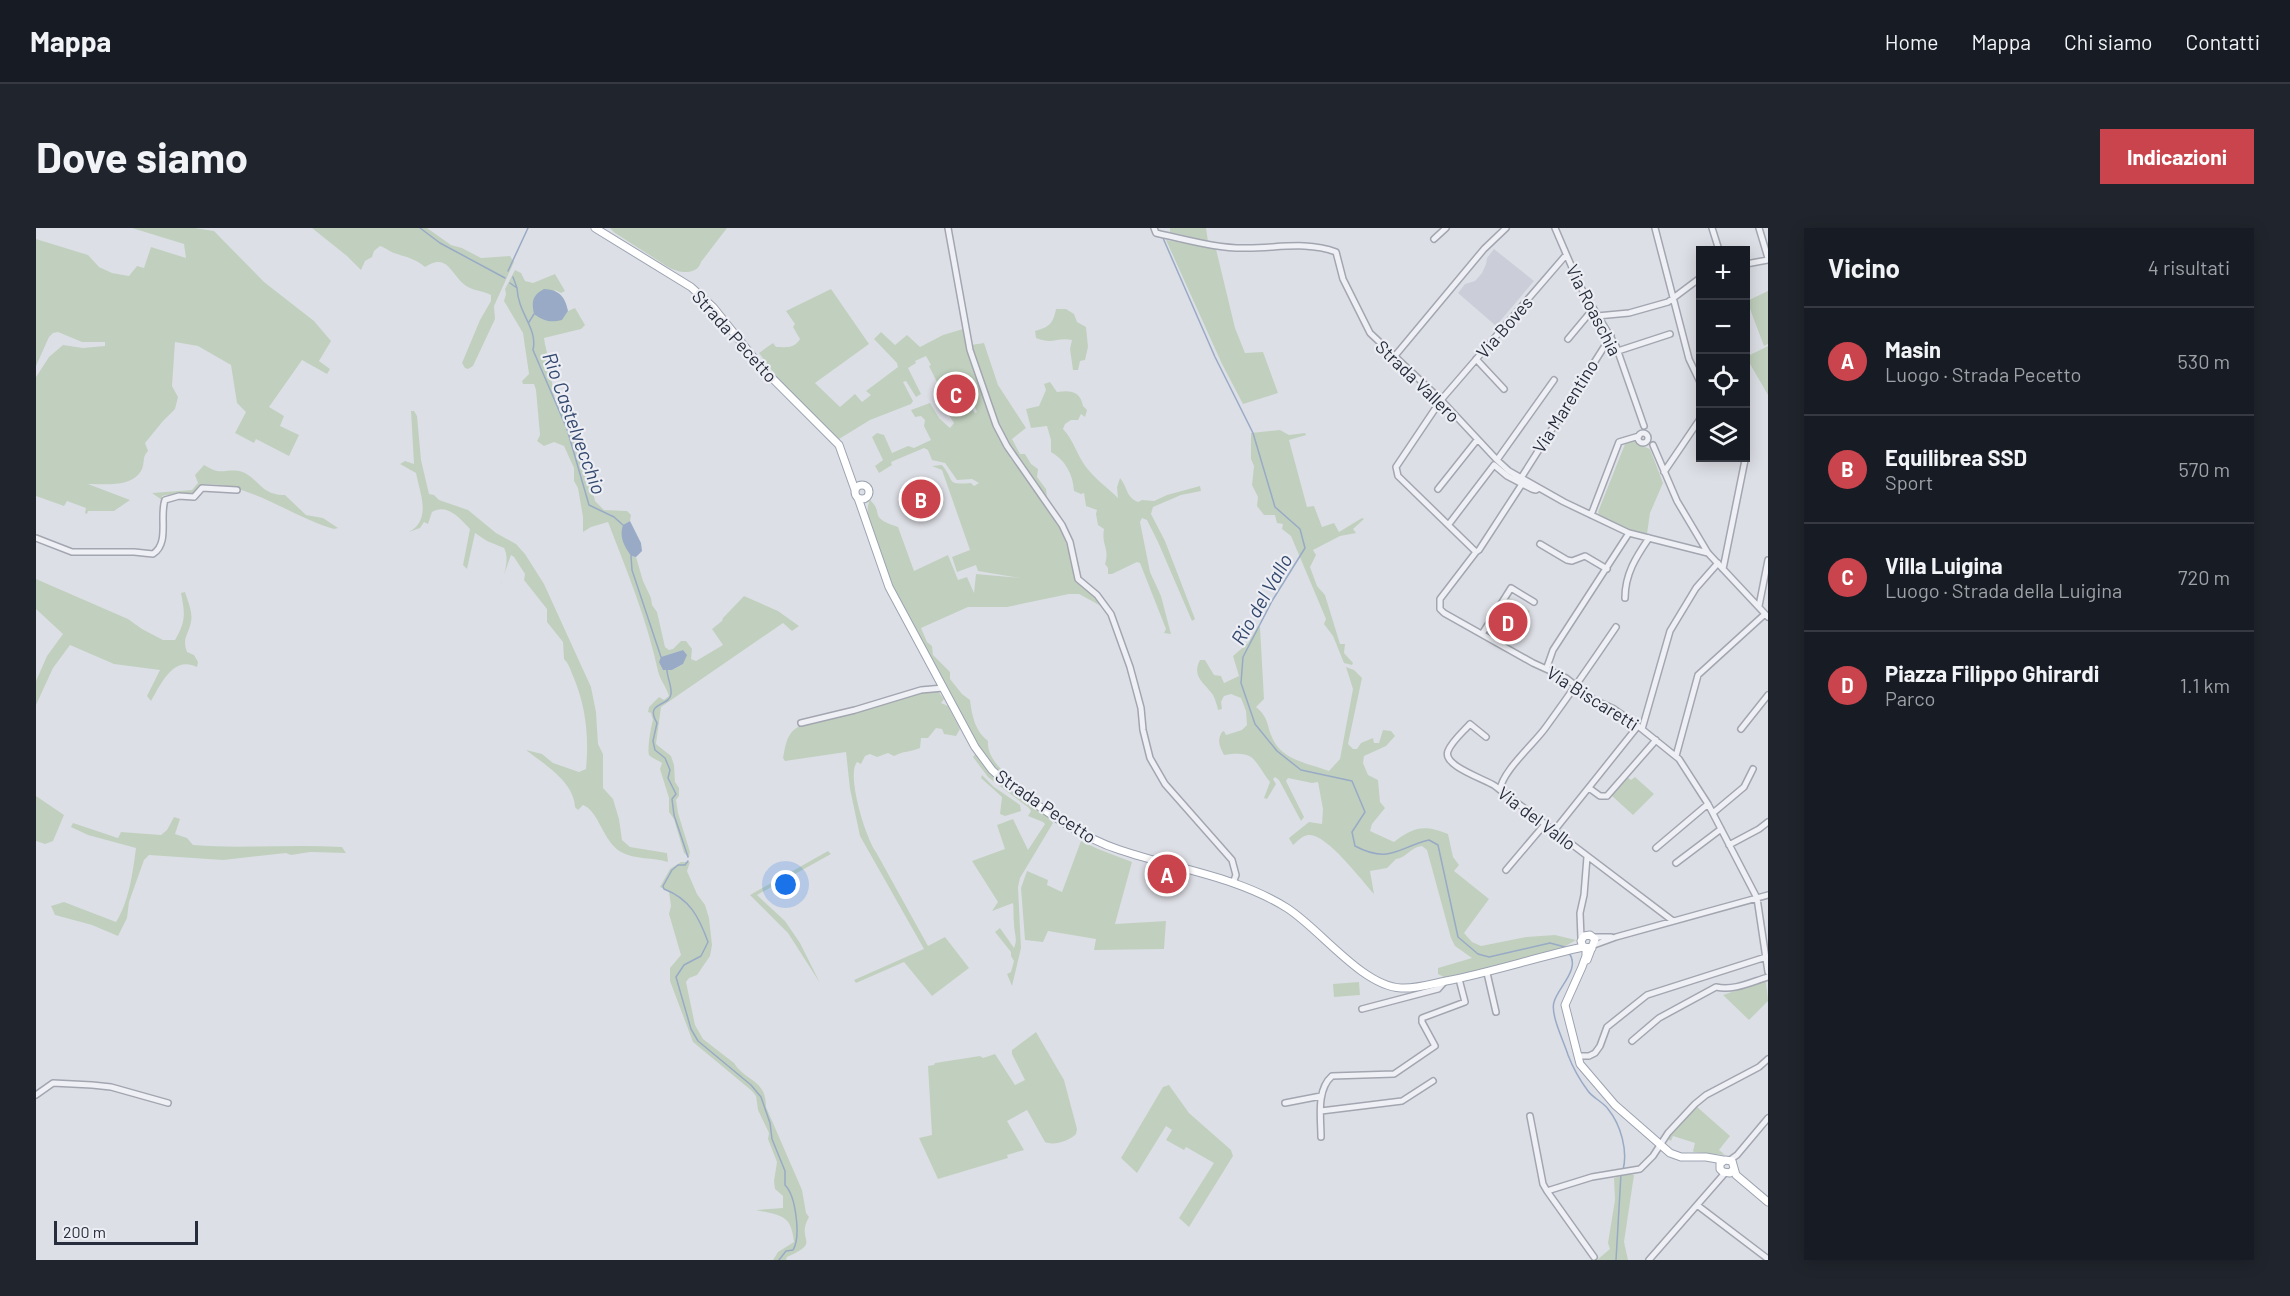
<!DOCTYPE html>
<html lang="it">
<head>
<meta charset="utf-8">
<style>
	:root { --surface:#171b24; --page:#20242c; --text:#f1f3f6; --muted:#9ea1a6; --line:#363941; --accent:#c9444c }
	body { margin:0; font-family:Barlow,sans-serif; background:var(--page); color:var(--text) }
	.controls { position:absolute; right:18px; top:18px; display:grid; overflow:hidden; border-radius:0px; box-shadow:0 3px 15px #0003 }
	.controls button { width:54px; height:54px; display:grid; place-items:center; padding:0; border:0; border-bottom:2px solid var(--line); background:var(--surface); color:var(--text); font:30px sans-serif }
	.scale { position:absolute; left:18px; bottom:15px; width:144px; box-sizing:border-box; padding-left:6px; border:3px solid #272d3c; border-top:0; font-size:16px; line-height:21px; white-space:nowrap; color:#272d3c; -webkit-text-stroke:4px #eceef4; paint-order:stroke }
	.you { position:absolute; left:750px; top:657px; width:21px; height:21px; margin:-15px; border:4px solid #fff; border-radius:50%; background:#1a73e8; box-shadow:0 0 0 9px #1a73e833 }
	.badge { display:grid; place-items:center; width:39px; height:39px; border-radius:50%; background:var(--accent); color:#fff; font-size:20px; font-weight:700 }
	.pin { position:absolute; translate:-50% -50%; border:3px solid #fff; box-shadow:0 2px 6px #0006 }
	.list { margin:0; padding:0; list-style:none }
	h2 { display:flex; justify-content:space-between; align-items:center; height:78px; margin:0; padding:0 24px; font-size:26px }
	h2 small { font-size:20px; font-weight:400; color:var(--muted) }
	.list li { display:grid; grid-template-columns:39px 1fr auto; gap:18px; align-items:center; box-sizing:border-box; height:108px; padding:0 24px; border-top:2px solid var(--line) }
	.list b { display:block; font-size:22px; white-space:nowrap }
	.list p { margin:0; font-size:20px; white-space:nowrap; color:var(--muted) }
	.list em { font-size:20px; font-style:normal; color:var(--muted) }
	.icon { flex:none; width:33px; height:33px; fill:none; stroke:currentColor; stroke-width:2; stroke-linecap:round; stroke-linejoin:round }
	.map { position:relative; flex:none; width:1732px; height:1032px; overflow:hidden; border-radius:0px }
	header { display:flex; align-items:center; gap:36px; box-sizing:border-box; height:84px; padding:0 30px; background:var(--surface); border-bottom:2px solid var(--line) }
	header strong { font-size:28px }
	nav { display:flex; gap:33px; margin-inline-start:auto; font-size:21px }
	.intro { display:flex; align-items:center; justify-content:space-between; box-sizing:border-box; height:144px; padding:0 36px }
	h1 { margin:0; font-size:42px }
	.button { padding:15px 27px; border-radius:0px; background:var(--accent); color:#fff; font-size:21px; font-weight:700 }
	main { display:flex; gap:36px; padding:0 36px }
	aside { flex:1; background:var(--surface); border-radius:0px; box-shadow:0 3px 15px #0003 }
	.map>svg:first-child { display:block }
	.built { fill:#cbced8 }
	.green { fill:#c1d0be; fill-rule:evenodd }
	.water { fill:#98aac5 }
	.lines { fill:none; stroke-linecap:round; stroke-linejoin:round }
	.stream { stroke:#98aac5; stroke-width:1.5 }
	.minor-casing { stroke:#a3a6b0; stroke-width:8 }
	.major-casing { stroke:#9ca3b1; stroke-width:9 }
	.minor { stroke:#eff0f5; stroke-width:5 }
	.major { stroke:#fff; stroke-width:7 }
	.labels { text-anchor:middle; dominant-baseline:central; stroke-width:4.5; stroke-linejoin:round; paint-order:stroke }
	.street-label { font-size:18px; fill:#272d3c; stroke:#eceef4 }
	.water-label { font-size:20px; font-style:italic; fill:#33486e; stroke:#eceef4 }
</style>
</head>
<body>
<header>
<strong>Mappa</strong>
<nav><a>Home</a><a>Mappa</a><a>Chi siamo</a><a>Contatti</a></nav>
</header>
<div class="intro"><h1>Dove siamo</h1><a class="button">Indicazioni</a></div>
<main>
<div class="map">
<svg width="1732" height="1032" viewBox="0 0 1732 1032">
	<rect width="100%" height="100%" fill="#dddfe6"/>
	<path class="built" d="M1458,21L1498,53L1460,98L1422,65L1429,56L1439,53L1446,45L1450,36L1451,30Z"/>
	<path class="green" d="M96,0H159L178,3L228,54L278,93L295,113L283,133L294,141L291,146L266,132L233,179L248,188L244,198L263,207L253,228L220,211L218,215L199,205L210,184L201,175L195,137L162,118L139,114L136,158L142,169L139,181L127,193L109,215L112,223C106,229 109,234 106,241C97,260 69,256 52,256L94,272L78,283H52L51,286L49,285L50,280L31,273L28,278L0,268V149L13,129L27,117L47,120L69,118V114H46L22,104L17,105L13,109L0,138V11L52,27L63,39L76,45L93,48L101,38L108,40L115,19L150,30L148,16Z
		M276,0H391L415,17L426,20L445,30L474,28L478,34L458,78L459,91L437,138L432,141L429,140L426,135L444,92L455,73V67C448,63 439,63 432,59C415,49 413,23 389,39C379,30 369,29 358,25C353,23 350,20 344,18L338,23L336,29L329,33L325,42L311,28Z
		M574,0H691L665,34C661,48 642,45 632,39L579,5Z
		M1134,0H1170L1172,13L1134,4Z
		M1130,12L1180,21L1199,100L1209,125L1227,124L1242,165L1207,176L1186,136Z
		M479,42L485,45L489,53L497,55L519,46L529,63L525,65L519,62L526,92L532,83L539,80L549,97L545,101L508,110C509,119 512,126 513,134C517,152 515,181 533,191L551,241L559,273L568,282L591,283L595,287L594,293L587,297L595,328L600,329L607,353L615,370L616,377L621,384L629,419L633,422L637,421L645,413H650L656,421L655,431L660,433L687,417L676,401L686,393L687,390L708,368L742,383L763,398L756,403L747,395L625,479L620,516L635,528L638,537L639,554L643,560V568L640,572L642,585L654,624L653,629L648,625L638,591L633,584V570L624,541L626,535C622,532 615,530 613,527C611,521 615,498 617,492L615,485L612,484L613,479L623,469L628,472L633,468C630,458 624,452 622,443C611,392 591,343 572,294L555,299L547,304V289L542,260L538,253V240L528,218L518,214L508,218L501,213L504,207L500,162L498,156H487L486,153L493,146L487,105L468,73L470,66L469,61ZM647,422V436L636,442H627L626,429Z
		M795,61L833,116L779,155L804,179L819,166L826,174L835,167L830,163L862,139L861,135L838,111L845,104L859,117L871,107L884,119L907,107L927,101C936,145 956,185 975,225L974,230L977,233L981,235L1016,282L1038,334L1040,350L1046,359L1059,368L1067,379L1043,366H1033L971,379H932L885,400L891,414L896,418L897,427L914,444V451L926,466L934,472C936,488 939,503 952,513C950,538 985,555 1000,569L999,572L966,547L940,518L862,371C852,350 823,292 834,272C849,286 831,289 862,299L878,343L912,327L922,352L931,349L938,365L940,346L984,350L942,343L940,337L921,344L916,329L934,322L906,242L896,238L906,237C920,254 909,257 935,255L938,258L943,255L936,251L921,252L909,235L896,232L892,222L888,220L855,234L856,237L843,245L839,238L847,232L836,209L841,205L848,207L856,225L872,218L878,220L895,212L888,198L889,192L885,188L879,189L875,182L894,175L903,190L914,200L918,195L911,184L917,180L920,184L933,176L939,185L941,184L932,163L934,161L926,146L903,158L893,138L895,137L890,128L879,133L880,135L872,140L885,166L880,169L870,153L867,154L877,173L875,176L834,192L803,211L747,157L723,125L737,115L740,119C750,119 758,121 764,111L757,99L759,96L750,83Z
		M1732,63V116L1728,118L1711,73Z
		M1020,81H1030L1038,86L1041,94L1050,99L1052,119L1049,132L1044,133L1042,142H1037L1034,121L1036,112C1021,109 1017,117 1000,110L999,103C1013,99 1017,96 1020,81Z
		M948,115L962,157L990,200L976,211L984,226H989L995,236L1002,241L1001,249L1010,261L1011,269L981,228L964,199L935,117Z
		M1732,118V167L1710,129Z
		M1014,154L1021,164C1035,162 1044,163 1047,178L1051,182L1049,189L1045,186L1042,192H1035L1029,196L1027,201C1037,211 1041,227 1050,239C1059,251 1071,259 1082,270L1081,259L1084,250C1092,260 1090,269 1102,274L1106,272L1118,273L1131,267L1164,258L1165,263L1145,267L1117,279L1115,286L1129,313L1159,391L1156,393L1122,314L1111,292L1106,290L1104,294L1114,344L1125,368L1135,406L1128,405L1130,401L1104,335L1101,334L1076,346H1072V340L1069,336C1074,320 1065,317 1068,301L1062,297L1060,286L1061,282L1050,278L1048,265L1045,266L1038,263C1037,246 1029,232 1015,224V212L1011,198L995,200L990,181L1003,178L1010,162L1008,156Z
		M375,183H378L381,188L385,232L393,266L398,267L403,272L432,282L460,305L480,316L489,326L508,356L555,459L560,484L562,516L567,526V560L577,571L583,591L586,612L594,619L631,625L632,634C617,629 599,632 585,624C567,614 563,583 547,577L542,582L539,579C538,554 508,536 490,522L506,526L517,535L543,544L550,541C553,509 550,478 537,448C534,441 533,436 528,431L527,414L511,394V381L488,352L489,346L478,329L475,327L461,366C466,352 475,333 468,320L451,313L439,305L431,341L427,337L434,301C424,291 412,275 396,284L392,296L388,294L384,300L373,304C396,291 384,266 380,245L364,236L369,233L378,236Z
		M1244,202L1253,207L1269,205L1270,207L1253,212L1271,279L1278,278L1286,299L1298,295L1303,304L1326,290L1328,291L1317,301L1320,305L1304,308L1277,322L1280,327L1274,339L1281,358L1289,367L1304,416H1309L1308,425L1317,435L1316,437L1308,435L1297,408L1288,396L1290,391L1255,308L1246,301L1247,296L1241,295L1239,287H1228L1221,278L1222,269L1216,257L1218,238L1215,231V205Z
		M1599,212L1604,217L1614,221L1627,255L1614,285L1611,306L1593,301L1563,287L1562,284L1589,216Z
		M168,237C172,239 177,242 181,243C191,244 199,240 209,245C224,253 226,267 249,267L270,287L287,290L302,300L298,301C253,288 216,255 166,256L159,265L130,267L126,268V272L116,265L156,262L162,255L159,247Z
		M0,351L92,391L106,401L127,412H139C150,393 149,386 145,365L149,364C152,374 157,384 155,394C152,408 146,410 151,424L158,427L162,434L161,439C137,427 125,456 115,473L111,468L124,442L78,436L34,417L17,440L0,477V453L11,428L27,406L0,381Z
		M1473,370L1494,383L1492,387L1485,383L1472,404L1468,415L1450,405L1459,392L1465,395L1473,382L1468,378Z
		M1222,398L1224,399L1228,471L1220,479C1235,491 1230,501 1239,515C1250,533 1275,536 1293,543L1304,531L1317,461L1310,439L1318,442L1326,450L1312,516L1317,521H1321L1325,515L1337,510L1338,515H1343L1347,502L1355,503L1359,508L1350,518L1328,528L1327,535L1332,547L1342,552L1344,574L1349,580L1336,596L1334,603L1358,614C1377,599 1388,596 1412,606L1417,629L1423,637L1418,643L1453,671L1428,705L1436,714L1445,718L1490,709L1519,707L1540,712L1528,719L1505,725L1502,728L1410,750L1402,746V740L1436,730L1419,718L1415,710L1391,622L1386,618C1375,619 1370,630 1360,631L1351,640L1334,643L1338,666C1326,653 1291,606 1273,607C1267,607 1262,613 1257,617L1253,610L1273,594L1286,596L1287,581L1282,554L1276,555L1252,550L1250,553L1268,589L1265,593L1243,552L1239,549L1237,551L1240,556L1231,571L1228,570L1234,554C1217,532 1220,522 1188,527C1183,518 1181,512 1186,504L1188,503L1190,507L1206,502L1211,497L1210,483L1205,470L1195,466L1188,468L1185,474L1186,481L1182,482C1181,477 1179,471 1177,467C1169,455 1155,449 1164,432H1169L1178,447L1185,448L1188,455L1203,448L1197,428L1212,415Z
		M897,462L902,463L908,471L905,475L912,478L924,501L920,508L908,506L906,501L900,500L892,510H885L884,520C875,524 867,523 858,528L852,525L841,529L834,526L829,528L825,536L821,534C810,547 830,611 840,624L892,718L909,709L933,740L896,768L868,734L820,755L818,752L888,721L824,608L814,561L810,524L749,533L747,530C749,520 750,508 759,501C775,488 822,483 843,478C861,473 878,465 897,462Z
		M940,525L956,547L1012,588L1017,595L984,650L982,659L985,720L976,758L971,746L975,744L978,733L975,728V724L959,704L964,700L978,720C982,710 978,706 978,695C977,689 978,683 977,675L956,683L962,674L936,633L969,621L961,597L977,591L992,622L1009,596L1007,594L992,588L995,583L993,580L952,549L937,529Z
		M946,547L958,559L984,577L985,583L969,588L964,586L966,569L945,550Z
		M1591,549L1595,552L1599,549L1618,566L1597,587L1575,567Z
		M0,568L28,587L17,613L9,616L0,613Z
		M138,589L144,591L139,606L151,610L157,617C206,621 256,616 306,619L310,625L274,624L255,627L250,625L187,632L113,627L108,632L93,674L91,690L82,708L56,697L19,687L15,678L28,674L80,694C93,674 97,643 100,620L52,607L35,599L37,595L82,610L85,604L125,607L131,602Z
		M1045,613L1062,621L1096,634L1079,696L1130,693L1128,721L1058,722L1060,711L1012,703L1007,714L989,712L985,660L991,643L1012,652L1011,657L1026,664Z
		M792,623L795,626L721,667L749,693L764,715L784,755L752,705L714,667Z
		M645,634H654L651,643L661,666L669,677L673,690L676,717L674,728L661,747L653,750L650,754L659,797L667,811L698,835C710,854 730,851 730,879L766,962L770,985L773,989C759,1014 787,1013 751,1029L750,1032H737L742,1024L758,1014C755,986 745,988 720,982L747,980V968L739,961L738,953L741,934L732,911L733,905L722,882L720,868L716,863L657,814L634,753V740L645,727L633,686L635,678L633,664L624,659L634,641Z
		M1728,753L1730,754L1732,773L1713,792L1687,767Z
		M1323,754L1324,767L1298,769L1297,756Z
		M1000,804L1028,852L1041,901L1040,906C1033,913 1018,918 1009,914L991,882L971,893L988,922L971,927L972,930L902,951L883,910L896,907L892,838L898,837L899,835L944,828L947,830L959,826L979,857L989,852L976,826V822Z
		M1133,857L1153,885L1195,922L1197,928L1153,999L1143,990L1178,935L1150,919L1148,922L1130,912L1136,902L1130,898L1101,945L1085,930L1127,859Z
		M1660,878L1694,908L1683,922L1689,927L1658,924L1657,923L1659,915L1637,908L1635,913L1632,911Z
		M1593,946L1598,947L1588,1014L1592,1032H1561L1574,1021L1572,1015L1579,972L1578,950Z"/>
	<path class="water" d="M508,61C523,62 529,68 532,83L526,92C514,95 508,93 498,86C495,73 497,67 508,61Z
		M594,293L605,315L606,323L600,329L595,328C588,318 583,309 587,297Z
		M647,422L651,427L647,436L636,442H627L623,434L625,429Z"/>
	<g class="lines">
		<path class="stream" d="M384,0L404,15L469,50
			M1127,10L1179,129L1217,205L1239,279L1264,301L1269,320L1236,373L1207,429L1205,455L1219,496L1241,523L1265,542L1316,553L1329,584L1316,604L1319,618C1353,636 1361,620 1393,612L1402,617L1422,709L1442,726L1453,729L1514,715L1529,719
			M472,43L492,0
			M477,49L481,60
			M474,55L481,60C482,86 502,100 497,122L531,201L553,277L578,289L587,297
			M493,94L498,86
			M595,328L596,342L625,429
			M631,442C631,449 636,458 635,466C634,479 608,473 621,495L617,513L619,522L629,530L634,542L632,550L640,566L636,571L638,587L652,629
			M652,633L649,637H642L636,642L627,658L628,661C654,671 663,689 672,714L665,728L648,737L640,749L655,801L662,813L715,857L725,869L734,895L736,911L749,943V957C760,968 765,1009 757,1022L750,1023L743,1032
			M1533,725C1545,741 1522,759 1518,774C1514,786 1528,814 1532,827C1537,840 1543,851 1552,863C1557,870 1567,874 1572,881C1585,897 1592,923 1587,942
			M1580,1032L1585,946"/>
		<defs>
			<path id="minor" d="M912,0L934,122L960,197L971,218L1026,297L1034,314L1042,351L1061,367L1075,386L1094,439L1105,480L1107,502L1114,530L1129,556L1196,632L1200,647L1197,655
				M1118,0L1120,5L1124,6C1152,12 1183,21 1212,20C1241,20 1271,13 1300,24L1307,51L1334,105L1405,172L1461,232L1473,243L1528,274L1593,305L1672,325
				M1519,0L1544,58L1580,118L1608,198
				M1619,0L1653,131L1664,154
				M1676,0L1683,22
				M1723,0L1732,30
				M1398,11L1410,0
				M1530,27L1405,172L1360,239L1362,248L1440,324L1404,371V381L1408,385L1497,435L1530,450L1558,472L1578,481L1602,498L1643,531L1672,576L1721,670L1732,744
				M1710,36L1732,32
				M1561,88L1593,85L1632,74L1664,50
				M1532,111L1557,81
				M1582,123L1634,106
				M1358,129L1448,21L1470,0
				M1440,131L1468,161
				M1602 210a5 5 0 1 1 10 0a5 5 0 1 1-10 0Z
				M1617,217L1641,273L1672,325L1732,389
				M1461,232L1518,152
				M1628,244L1664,191
				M1485,250L1575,108
				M1402,261L1441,212
				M1555,287L1583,214L1603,208
				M1413,296L1458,237L1471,248L1496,261L1500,262L1503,260
				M0,310L36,324H98L117,326C134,315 123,288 129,272L143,268L158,269L166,260L201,262
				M1504,316L1531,332L1536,333L1549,328L1571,341
				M1440,324L1443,322L1486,256
				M1687,341L1709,232
				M1589,370C1589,346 1600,329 1613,310
				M1723,378L1732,332
				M1446,406L1475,360L1498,374
				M1511,439L1517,422L1593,305
				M765,495L819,482L885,462L907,460
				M1606,501L1634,403L1660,360L1682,335
				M1705,501L1732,467
				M1450,509L1434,496C1427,504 1416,513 1412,523C1406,538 1449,551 1459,558L1637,693
				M1640,528L1662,447L1729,386
				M1553,560L1564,568H1571L1620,512
				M1464,562C1466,543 1499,515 1510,499C1534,466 1557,433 1580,399
				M1677,585L1708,559L1717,541
				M1518,603L1602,498
				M1693,617L1723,601L1732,594
				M1620,620L1672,576
				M1640,635L1685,601
				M1470,642L1509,596
				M1557,709H1575
				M1545,710L1544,685L1548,667L1551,629
				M1558,717L1580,709L1732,667
				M1451,745L1460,784
				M1326,781L1402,761L1409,753
				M1596,813L1623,790L1680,759C1698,763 1715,754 1732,749
				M1542,828H1553L1559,825L1564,818L1571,799L1611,767L1730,729
				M0,867L17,855L56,857L75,859L132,875
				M1249,875L1285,868
				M1285,883L1366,873L1397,853
				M1494,888L1507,956L1511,963
				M1285,909C1285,890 1280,862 1296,848L1358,846L1399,818L1386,794V790L1429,774L1423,751
				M1694,932L1701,927L1732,890
				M1661,977L1732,1031
				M1558,1029L1511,963L1556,949L1604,941L1617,928L1632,905L1659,876L1670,867L1723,839L1732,831
				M1613,1032L1689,945"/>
			<path id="major" d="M559,0L655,59L677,79L725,139L803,217L819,262
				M819 264a7 7 0 1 1 14 0a7 7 0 1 1-14 0Z
				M822,270L853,359L939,519L956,542L967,552C1001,577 1043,609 1084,622C1140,641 1200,648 1251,680C1284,701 1326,758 1365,760C1380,761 1395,756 1410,753C1456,744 1501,729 1547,719
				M1550,721V728L1546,739L1529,777L1544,836L1579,877L1634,925L1645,929H1670L1687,932
				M1551,732L1559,711L1554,707L1548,708L1545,713L1547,719L1556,720
				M1685,935L1689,932L1696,933L1700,947L1732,974
				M1684,936V941L1687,944L1694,945L1697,942"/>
		</defs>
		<use href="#minor" class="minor-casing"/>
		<use href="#major" class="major-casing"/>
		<use href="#minor" class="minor"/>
		<use href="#major" class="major"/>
	</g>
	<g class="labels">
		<g class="street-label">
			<text transform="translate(1558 82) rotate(63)">Via Roaschia</text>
			<text transform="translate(1468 99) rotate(-49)">Via Boves</text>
			<text transform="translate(699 108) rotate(48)">Strada Pecetto</text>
			<text transform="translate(1382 153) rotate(44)">Strada Vallero</text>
			<text transform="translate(1529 178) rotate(-58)">Via Marentino</text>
			<text transform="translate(1557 470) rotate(32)">Via Biscaretti</text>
			<text transform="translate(1010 578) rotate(34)">Strada Pecetto</text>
			<text transform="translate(1501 590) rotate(37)">Via del Vallo</text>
		</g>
		<g class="water-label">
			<text transform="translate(539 195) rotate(70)">Rio Castelvecchio</text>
			<text transform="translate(1225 371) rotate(-60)">Rio del Vallo</text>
		</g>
	</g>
</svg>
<div class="controls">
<button>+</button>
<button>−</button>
<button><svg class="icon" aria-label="locate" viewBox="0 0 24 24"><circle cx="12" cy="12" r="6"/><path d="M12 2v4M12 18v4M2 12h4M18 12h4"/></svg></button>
<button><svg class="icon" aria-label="layers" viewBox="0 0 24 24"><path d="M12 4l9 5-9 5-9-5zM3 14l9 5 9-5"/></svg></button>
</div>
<div class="scale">200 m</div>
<div class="you"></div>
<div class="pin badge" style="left:1131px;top:646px">A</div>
<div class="pin badge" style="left:885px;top:271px">B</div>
<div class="pin badge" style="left:920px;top:166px">C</div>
<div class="pin badge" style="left:1472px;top:394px">D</div>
</div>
<aside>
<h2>Vicino<small>4 risultati</small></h2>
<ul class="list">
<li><span class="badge">A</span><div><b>Masin</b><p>Luogo · Strada Pecetto</p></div><em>530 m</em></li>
<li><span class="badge">B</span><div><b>Equilibrea SSD</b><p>Sport</p></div><em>570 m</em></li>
<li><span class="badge">C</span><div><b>Villa Luigina</b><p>Luogo · Strada della Luigina</p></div><em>720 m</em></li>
<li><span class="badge">D</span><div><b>Piazza Filippo Ghirardi</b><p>Parco</p></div><em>1.1 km</em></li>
</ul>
</aside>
</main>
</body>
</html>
